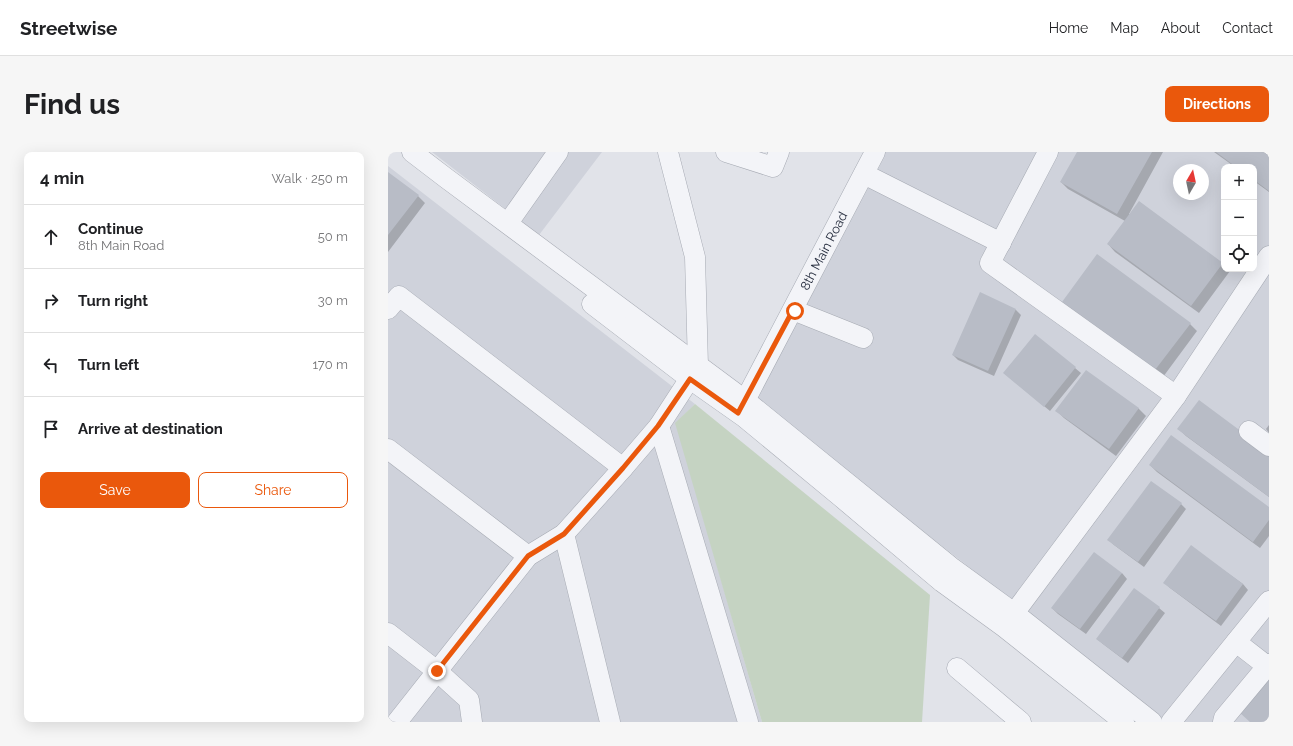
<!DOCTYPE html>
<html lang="en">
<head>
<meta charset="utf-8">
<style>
	:root { --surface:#fff; --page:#f6f6f6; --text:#202124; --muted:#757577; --line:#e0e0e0; --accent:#ea580c }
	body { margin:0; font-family:Raleway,sans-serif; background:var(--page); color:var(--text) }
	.controls { position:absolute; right:12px; top:12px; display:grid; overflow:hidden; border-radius:8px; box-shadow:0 4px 16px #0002 }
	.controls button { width:36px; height:36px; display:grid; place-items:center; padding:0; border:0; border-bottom:1px solid var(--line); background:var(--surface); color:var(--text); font:20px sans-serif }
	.compass { position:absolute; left:785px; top:12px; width:36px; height:36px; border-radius:50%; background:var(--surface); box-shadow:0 4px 16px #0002; rotate:9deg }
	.stop { position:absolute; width:12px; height:12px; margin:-9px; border:3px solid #ea580c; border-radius:50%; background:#fff }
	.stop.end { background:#ea580c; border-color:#fff; box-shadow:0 1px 4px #0008 }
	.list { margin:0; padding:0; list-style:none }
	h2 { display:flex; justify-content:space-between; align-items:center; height:52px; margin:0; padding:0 16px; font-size:17px }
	h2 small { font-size:13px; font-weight:400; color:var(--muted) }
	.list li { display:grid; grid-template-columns:26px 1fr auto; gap:12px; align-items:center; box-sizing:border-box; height:64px; padding:0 16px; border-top:1px solid var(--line) }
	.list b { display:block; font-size:15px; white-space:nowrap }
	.list p { margin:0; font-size:13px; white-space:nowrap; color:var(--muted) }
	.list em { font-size:13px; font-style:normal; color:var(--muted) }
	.actions { display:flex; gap:8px; padding:12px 16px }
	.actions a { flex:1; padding:9px 0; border:1px solid var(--accent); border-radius:8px; text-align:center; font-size:14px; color:var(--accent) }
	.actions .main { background:var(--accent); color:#fff }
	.icon { flex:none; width:22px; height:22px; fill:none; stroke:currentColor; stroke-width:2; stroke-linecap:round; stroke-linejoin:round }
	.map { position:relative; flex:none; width:881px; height:570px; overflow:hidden; border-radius:8px }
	header { display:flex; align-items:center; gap:24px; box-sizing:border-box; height:56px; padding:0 20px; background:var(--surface); border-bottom:1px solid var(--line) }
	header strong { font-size:19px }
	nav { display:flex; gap:22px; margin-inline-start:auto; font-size:14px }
	.intro { display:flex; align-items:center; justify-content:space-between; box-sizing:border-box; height:96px; padding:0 24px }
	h1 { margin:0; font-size:28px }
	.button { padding:10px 18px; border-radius:8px; background:var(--accent); color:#fff; font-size:14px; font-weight:700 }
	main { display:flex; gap:24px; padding:0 24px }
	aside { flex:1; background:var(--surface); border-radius:8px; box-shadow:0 4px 16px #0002 }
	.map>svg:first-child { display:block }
	.built { fill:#cfd2db; fill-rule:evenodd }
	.green { fill:#c5d3c2 }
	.shadow { fill:#0003 }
	.building { fill:#b8bcc6 }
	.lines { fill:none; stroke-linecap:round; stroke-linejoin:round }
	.minor-casing { stroke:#a6aab3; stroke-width:21 }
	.minor { stroke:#f3f4f8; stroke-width:20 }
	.route { stroke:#ea580c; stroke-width:5 }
	.labels { text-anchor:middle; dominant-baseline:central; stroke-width:3.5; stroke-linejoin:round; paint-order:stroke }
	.street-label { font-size:13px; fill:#293041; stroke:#f0f2f7 }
</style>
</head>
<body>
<header>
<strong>Streetwise</strong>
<nav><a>Home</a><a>Map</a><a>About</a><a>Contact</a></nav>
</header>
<div class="intro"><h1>Find us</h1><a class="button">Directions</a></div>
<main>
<aside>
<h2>4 min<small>Walk · 250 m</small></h2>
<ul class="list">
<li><svg class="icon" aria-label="ahead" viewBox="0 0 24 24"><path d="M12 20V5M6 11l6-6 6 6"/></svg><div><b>Continue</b><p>8th Main Road</p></div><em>50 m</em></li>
<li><svg class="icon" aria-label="right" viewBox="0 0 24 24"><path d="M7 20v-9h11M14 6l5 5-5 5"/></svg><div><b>Turn right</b></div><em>30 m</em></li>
<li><svg class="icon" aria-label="left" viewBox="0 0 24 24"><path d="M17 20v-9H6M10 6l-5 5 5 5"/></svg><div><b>Turn left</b></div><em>170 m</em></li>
<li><svg class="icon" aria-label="arrive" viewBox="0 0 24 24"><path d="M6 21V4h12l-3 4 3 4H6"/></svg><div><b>Arrive at destination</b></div></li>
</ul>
<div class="actions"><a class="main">Save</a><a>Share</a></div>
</aside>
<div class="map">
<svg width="881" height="570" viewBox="0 0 881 570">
	<rect width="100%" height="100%" fill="#e1e3e9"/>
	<path class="built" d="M44,0H214L151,83Z
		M496,0H881V570H780L368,249L377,222ZM836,15H866V117H836ZM791,18H815V42H791Z
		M0,14L307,252L288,271L374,570H0Z"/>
	<path class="green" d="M307,252L542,443L534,570H374L287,271Z"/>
	<path class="shadow" d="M690,0H775L741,62H742L751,50L835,112L836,113V117H840L842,119L811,161L727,100L720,92L737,69L680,37L673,30Z
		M826,0H881V40L866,29V15H847Z
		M0,21L30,44L37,51L0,100Z
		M593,142L628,158L633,163L606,224L570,208L565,203Z
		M675,150L802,172L809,179L775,225L683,157Z
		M687,216L693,221L662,259L616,221Z
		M750,256L758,264L728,304L676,266L669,259Z
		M881,273V281L878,277Z
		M791,277L881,301V345L798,284Z
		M762,313L881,357V384L872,396L769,320Z
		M793,352L798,357L756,415L726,393L721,388Z
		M803,395L855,432L860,438L833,474L782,436L777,431Z
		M734,421L739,427L698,482L670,462L664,456Z
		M771,456L777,461L740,511L715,492L709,487Z"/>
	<path class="building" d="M689,0H764L729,62L672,30Z
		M828,0H881V39L866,28V15H848Z
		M0,20L31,43L0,83Z
		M751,49L835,111L803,154L719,92Z
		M709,102L803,171L767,218L674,150Z
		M592,140L628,157L600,219L564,203Z
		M647,182L688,215L656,255L615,221Z
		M698,218L751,256L721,297L667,259Z
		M811,248L881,300V345L789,277Z
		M783,283L881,355V368L865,390L761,313Z
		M763,329L794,351L750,410L719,388Z
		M803,393L855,432L828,469L775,431Z
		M706,400L734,421L692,477L663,456Z
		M746,436L772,455L734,506L708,487Z
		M881,527V570H862L852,561Z"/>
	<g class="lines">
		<defs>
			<g id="minor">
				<path d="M24,0L58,26L358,249L563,415L626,461L764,570"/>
				<path d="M338,0L385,15L391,0"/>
				<path d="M660,0L602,111L788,244"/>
				<path d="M476,22L613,91"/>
				<path d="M120,71L170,0"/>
				<path d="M204,152L302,227L356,265L453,345L554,430L616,475L736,570"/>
				<path d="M0,157L11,144L235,316"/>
				<path d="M405,158L475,186"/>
				<path id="s1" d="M351,260L487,0"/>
				<path d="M271,274L360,570"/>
				<path d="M861,279L881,294"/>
				<path d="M0,297L140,404"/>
				<path d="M176,382L222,570"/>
				<path d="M618,472L788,244L881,104"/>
				<path d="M0,481L49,519L81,548L84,570"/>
				<path d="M848,490L879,514"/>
				<path d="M569,516L633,570"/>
				<path d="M9,570L140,404L176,382L235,316L271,274L310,214L307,105L280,0"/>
				<path d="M783,570L881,449"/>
				<path d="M835,570L836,566L881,512"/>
			</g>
		</defs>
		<use href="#minor" class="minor-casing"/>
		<use href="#minor" class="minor"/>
	</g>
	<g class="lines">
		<path class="route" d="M49,519L140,404L176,382L235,316L270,274L302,227L350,261L405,158L407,159"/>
	</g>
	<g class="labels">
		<g class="street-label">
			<text stroke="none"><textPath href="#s1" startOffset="182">8th Main Road</textPath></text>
		</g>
	</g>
</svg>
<div class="controls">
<button>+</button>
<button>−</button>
<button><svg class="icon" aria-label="locate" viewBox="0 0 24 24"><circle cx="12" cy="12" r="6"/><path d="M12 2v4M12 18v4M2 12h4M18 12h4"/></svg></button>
</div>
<svg class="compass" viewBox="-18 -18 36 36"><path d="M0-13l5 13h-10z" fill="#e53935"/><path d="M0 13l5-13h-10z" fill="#757577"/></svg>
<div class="stop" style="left:407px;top:159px"></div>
<div class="stop end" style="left:49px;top:519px"></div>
</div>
</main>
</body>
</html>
